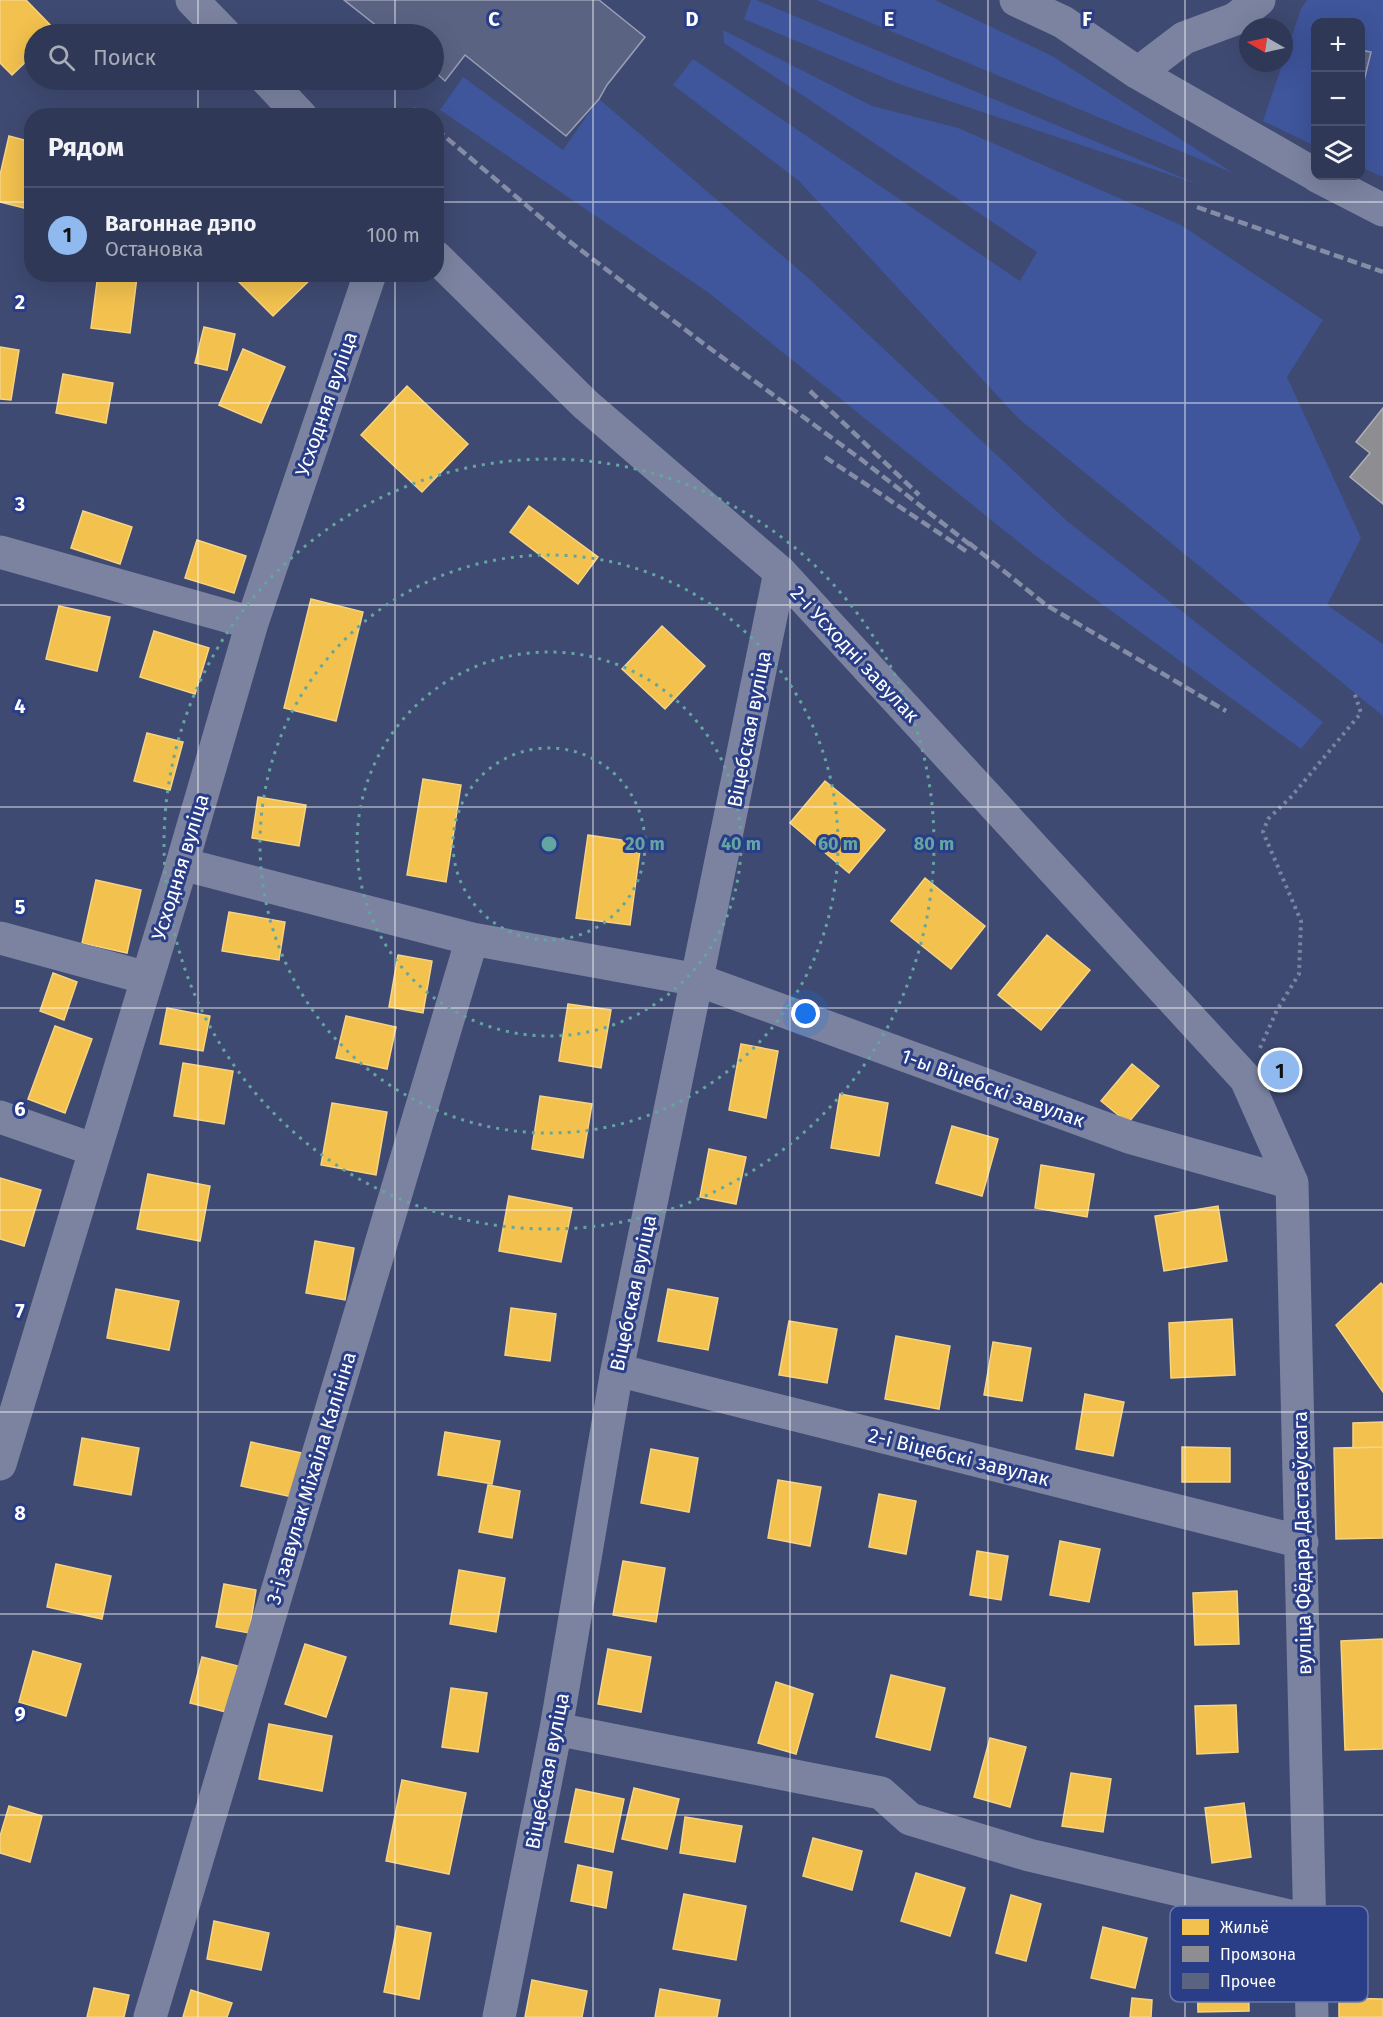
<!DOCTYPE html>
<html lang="ru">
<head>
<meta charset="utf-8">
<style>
	:root { --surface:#2f3856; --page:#373f5c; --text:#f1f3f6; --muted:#a7acb9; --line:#4a526c; --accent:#90b9f0 }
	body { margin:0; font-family:"Fira Sans",sans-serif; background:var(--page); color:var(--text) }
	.controls { position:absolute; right:18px; top:18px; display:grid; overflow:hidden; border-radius:12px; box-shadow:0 6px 24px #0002 }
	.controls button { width:54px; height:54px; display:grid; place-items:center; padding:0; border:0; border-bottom:2px solid var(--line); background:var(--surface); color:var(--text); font:30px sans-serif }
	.compass { position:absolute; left:1239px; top:18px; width:54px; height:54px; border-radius:50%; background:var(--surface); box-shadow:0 6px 24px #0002; rotate:279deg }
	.you { position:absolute; left:806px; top:1014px; width:21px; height:21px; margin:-15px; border:4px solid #fff; border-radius:50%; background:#1a73e8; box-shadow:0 0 0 9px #1a73e833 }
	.badge { display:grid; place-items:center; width:39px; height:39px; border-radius:50%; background:var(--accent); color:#111; font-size:20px; font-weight:700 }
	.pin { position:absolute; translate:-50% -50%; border:3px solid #fff; box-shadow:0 2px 6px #0006 }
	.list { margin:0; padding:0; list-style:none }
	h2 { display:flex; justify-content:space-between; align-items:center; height:78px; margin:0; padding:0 24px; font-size:26px }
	h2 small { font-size:20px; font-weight:400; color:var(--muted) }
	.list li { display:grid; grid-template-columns:39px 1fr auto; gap:18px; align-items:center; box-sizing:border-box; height:96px; padding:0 24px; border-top:2px solid var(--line) }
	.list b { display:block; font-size:22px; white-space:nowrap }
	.list p { margin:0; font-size:20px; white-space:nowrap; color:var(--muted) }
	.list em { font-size:20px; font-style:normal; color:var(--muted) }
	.icon { flex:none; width:33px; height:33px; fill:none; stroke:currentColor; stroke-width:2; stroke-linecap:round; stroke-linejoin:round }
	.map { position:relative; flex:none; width:1383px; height:2017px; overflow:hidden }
	.search { position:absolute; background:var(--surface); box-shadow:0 6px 24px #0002; left:24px; top:24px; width:420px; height:66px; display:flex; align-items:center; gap:15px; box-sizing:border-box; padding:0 21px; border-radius:33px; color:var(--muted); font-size:22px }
	.panel { position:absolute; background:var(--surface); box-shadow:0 6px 24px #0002; left:24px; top:108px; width:420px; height:174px; border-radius:24px }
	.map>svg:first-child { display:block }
	.green { fill:#3f559c }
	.homes { fill:#f2c14e; stroke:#f6d483; stroke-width:1.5 }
	.industry { fill:#8d8d92; stroke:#afafb3; stroke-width:1.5 }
	.building { fill:#5a6382; stroke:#999fb6; stroke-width:1.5 }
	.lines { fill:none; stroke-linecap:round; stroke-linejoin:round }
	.path { stroke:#7b83a0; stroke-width:4; stroke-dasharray:3 4.5; stroke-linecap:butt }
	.minor { stroke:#7b83a0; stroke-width:33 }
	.rail { stroke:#858ca5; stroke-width:4.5; stroke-dasharray:10 4.5; stroke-linecap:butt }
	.grid { fill:none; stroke:#fff; stroke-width:1.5; stroke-opacity:0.55 }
	.ring { fill:none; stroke:#63a6a1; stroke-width:3; stroke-dasharray:3 6 }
	.labels { text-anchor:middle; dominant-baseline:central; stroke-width:6; stroke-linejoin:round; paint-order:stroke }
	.street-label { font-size:20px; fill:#fff; stroke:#2a3e87 }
	.key { fill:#2a3e87; stroke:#6a78ab; stroke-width:1.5 }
	.key-label { font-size:16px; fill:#fff }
	.grid-label { font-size:20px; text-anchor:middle; font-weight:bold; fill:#fff; stroke:#2a3e87; stroke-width:6; stroke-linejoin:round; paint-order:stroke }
	.centre { fill:#63a6a1; stroke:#2a3e87; stroke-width:3 }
	.ring-label { font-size:18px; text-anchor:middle; font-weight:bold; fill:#63a6a1; stroke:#2a3e87; stroke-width:6; stroke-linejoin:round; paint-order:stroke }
</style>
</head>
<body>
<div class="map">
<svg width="1383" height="2017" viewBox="0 0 1383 2017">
	<rect width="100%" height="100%" fill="#3f4a72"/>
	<path class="green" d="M751,0H756L1200,185L899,84L744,19Z
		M816,0H935L1052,56L1233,173Z
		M1307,0H1383V177L1361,167L1360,22H1316L1315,146L1263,121L1301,9Z
		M723,30L872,106L958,128L1181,225L1323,320L1287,377L1361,538L1327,605L1383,644V716L1018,418L799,181L673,85L693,59L1020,281L1037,252L724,43Z
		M463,77L563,150L599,99L805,275L1067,521L1323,722L1301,749L1036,556L709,293L440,110Z"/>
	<path class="homes" d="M0,0H26L57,32L54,34H34V54L12,75L0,63Z
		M9,136L32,142V210L0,202V175Z
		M98,274L137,277L130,333L91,328Z
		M231,274H314L315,275L273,316Z
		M204,327L235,334L227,370L195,363Z
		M0,347L19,350L11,400L0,399Z
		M243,349L285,367L261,423L219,405Z
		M63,374L113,383L106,423L56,413Z
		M407,386L468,444L422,492L361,435Z
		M529,506L598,557L578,584L510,532Z
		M83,511L132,527L120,564L71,548Z
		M197,540L246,556L234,593L185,578Z
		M311,599L363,612L336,721L284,708Z
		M59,606L110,617L97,671L46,659Z
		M662,626L705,666L665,709L622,669Z
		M154,631L209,648L195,694L140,677Z
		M147,733L183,742L170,790L134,781Z
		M423,779L461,785L446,882L407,875Z
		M825,781L885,830L849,873L790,823Z
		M258,797L306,805L299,846L252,838Z
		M588,835L641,843L630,925L576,918Z
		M925,878L985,926L951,969L891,921Z
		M96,880L141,890L127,953L82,943Z
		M229,912L285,922L279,960L222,951Z
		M1047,935L1090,970L1041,1030L998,995Z
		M398,955L432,961L423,1013L389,1007Z
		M53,973L77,982L64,1020L40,1011Z
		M568,1004L611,1010L601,1068L559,1061Z
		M167,1008L210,1016L203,1051L160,1044Z
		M346,1016L396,1027L387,1069L336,1058Z
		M55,1026L92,1039L65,1113L28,1099Z
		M741,1044L778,1051L766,1118L729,1110Z
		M183,1063L233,1071L224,1124L174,1116Z
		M1132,1064L1159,1086L1128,1123L1101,1101Z
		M840,1094L888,1103L879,1156L831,1148Z
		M540,1096L592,1104L583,1158L532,1149Z
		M332,1103L387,1112L376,1175L321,1165Z
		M952,1126L998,1139L982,1196L936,1183Z
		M709,1149L746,1157L736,1204L700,1197Z
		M1041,1165L1094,1174L1087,1217L1035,1208Z
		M148,1174L210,1186L200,1241L137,1229Z
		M0,1178L41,1190L24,1246L0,1239Z
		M509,1196L572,1208L561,1262L499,1251Z
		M1218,1206L1227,1261L1164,1271L1155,1216Z
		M315,1241L354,1248L345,1300L306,1293Z
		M1381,1283L1383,1285V1392L1336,1325Z
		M116,1289L179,1301L169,1350L107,1338Z
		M668,1289L718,1298L708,1350L658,1341Z
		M511,1308L556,1314L550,1361L505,1355Z
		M1232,1319L1235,1375L1171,1378L1169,1323Z
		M789,1321L837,1329L827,1383L779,1375Z
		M896,1336L950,1346L939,1409L885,1399Z
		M993,1342L1031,1348L1022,1401L984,1395Z
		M1085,1394L1124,1402L1113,1456L1076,1449Z
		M1383,1422V1447L1353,1448V1423Z
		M445,1432L500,1441L492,1484L438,1475Z
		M82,1438L139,1448L131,1495L74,1485Z
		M251,1442L302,1453L293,1497L241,1486Z
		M1182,1447L1230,1448V1482H1182Z
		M1383,1447V1538L1336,1539L1334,1448Z
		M651,1449L698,1458L689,1512L641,1503Z
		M778,1480L821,1487L810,1546L768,1538Z
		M488,1485L520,1491L512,1538L479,1532Z
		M879,1494L916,1501L906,1554L869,1547Z
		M1060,1541L1100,1549L1089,1602L1050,1595Z
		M977,1551L1008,1556L1001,1600L970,1595Z
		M623,1561L665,1568L656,1622L613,1615Z
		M56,1564L111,1576L102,1619L47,1607Z
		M459,1570L505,1578L496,1632L450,1624Z
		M224,1584L256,1590L249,1633L216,1627Z
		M1237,1591L1239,1644L1195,1645L1193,1593Z
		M1383,1639V1749L1345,1750L1341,1641Z
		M305,1644L346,1657L326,1717L285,1704Z
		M608,1649L651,1657L641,1712L598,1704Z
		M33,1651L81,1664L66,1716L19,1702Z
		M202,1657L238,1666L226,1712L190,1703Z
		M891,1675L945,1688L930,1750L876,1737Z
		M776,1682L813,1694L796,1754L758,1743Z
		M451,1688L487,1693L478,1752L442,1747Z
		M1236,1705L1238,1752L1197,1754L1195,1706Z
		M269,1724L332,1736L322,1791L259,1779Z
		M990,1738L1026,1747L1010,1807L974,1797Z
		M1071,1773L1111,1779L1103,1832L1062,1826Z
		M402,1780L466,1793L449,1874L386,1861Z
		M634,1788L679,1799L667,1849L622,1839Z
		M576,1789L624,1799L613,1852L565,1842Z
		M1244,1803L1251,1857L1212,1863L1205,1808Z
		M9,1806L42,1816L30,1862L0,1853V1836Z
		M685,1817L742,1826L735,1862L680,1853Z
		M813,1838L862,1851L852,1890L803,1876Z
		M578,1865L612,1872L606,1908L571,1901Z
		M916,1873L965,1888L950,1936L901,1921Z
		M684,1894L746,1906L736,1960L673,1949Z
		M1011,1895L1041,1904L1026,1961L996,1953Z
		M214,1921L269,1933L261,1970L207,1959Z
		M397,1926L431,1933L419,1999L384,1992Z
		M1103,1927L1147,1938L1135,1988L1091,1978Z
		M1248,1965L1249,2011L1198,2012L1197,1967Z
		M532,1980L587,1991L582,2017H525Z
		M94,1988L129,1995L124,2017H87Z
		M660,1989L720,2000L717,2017H655Z
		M191,1990L232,2003L227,2017H183Z
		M1132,1998L1152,2000L1151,2017H1130Z
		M1339,1998L1383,1999V2017H1339Z"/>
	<path class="industry" d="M1383,408V504L1350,477L1370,453L1356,442Z"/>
	<path class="building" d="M344,0H599L645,37L607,85L599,99L566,136L465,55L445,81L434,71V34H387Z
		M1360,50L1371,52L1361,93L1360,92Z"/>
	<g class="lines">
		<path class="path" d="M1260,1048L1277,1010L1299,974L1301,921L1263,832L1268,819L1291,797L1361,713L1354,692"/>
		<path class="minor" d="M192,0L225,34
			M1016,0L1063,22L1138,73L1316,175
			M1138,73L1184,38L1235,19L1259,0
			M267,80L301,116
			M1317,176L1383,210
			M436,257L585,404L780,572L1246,1079L1292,1183L1312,2017
			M0,552L252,623
			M182,864L472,939L698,980L1129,1137L1292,1183
			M0,938L147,978
			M0,1117L95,1150
			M617,1370L1302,1542
			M0,1464L182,864L252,623L370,274
			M556,1729L881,1793L910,1819L1029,1855L1311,1921
			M150,2017L472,939
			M499,2017L556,1729L617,1370L780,572"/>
		<path class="rail" d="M413,109L421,116
			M436,129L565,238L704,344L862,460L973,547
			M1197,207L1383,272
			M810,391L919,495
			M825,457L969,553
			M969,543L1046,605L1226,711"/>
	</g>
	<path class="grid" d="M198,0V34M395,0V34M593,0V2017M790,0V2017M988,0V2017M1185,0V2017M198,80V116M395,80V116M0,202H32M436,202H1383M198,274V2017M395,274V2017M0,403H1383M0,605H1383M0,807H1383M0,1008H1383M0,1210H1383M0,1412H1383M0,1614H1383M0,1815H1383"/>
	<g class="ring">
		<circle cx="549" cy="844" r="96"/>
		<circle cx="549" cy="844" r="192"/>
		<circle cx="549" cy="844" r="289"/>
		<circle cx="549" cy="844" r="385"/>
	</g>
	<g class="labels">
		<g class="street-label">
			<text transform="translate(326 404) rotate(-71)">Усходняя вуліца</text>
			<text transform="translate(855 654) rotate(47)">2-і Усходні завулак</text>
			<text transform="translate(749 729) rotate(-79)">Віцебская вуліца</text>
			<text transform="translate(180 867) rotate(-73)">Усходняя вуліца</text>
			<text transform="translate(993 1088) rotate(20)">1-ы Віцебскі завулак</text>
			<text transform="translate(633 1293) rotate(-78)">Віцебская вуліца</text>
			<text transform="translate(959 1457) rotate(14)">2-і Віцебскі завулак</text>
			<text transform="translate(311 1478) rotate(-73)">3-і завулак Міхаіла Калініна</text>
			<text transform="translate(1302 1543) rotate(-91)">вуліца Фёдара Дастаеўскага</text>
			<text transform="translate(547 1771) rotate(-79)">Віцебская вуліца</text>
		</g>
	</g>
	<rect x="1170" y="1906" width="198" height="96" rx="9" class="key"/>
	<rect x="1182" y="1919" width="27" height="16" fill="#f2c14e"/>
	<rect x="1182" y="1946" width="27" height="16" fill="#8d8d92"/>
	<rect x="1182" y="1973" width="27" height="16" fill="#5a6382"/>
	<g class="key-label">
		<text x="1220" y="1933">Жильё</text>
		<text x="1220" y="1960">Промзона</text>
		<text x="1220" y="1987">Прочее</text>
	</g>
	<g class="grid-label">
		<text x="494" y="26">C</text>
		<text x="692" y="26">D</text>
		<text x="889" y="26">E</text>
		<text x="1087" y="26">F</text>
		<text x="20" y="309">2</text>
		<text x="20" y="511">3</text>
		<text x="20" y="713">4</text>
		<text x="20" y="914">5</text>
		<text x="20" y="1116">6</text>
		<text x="20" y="1318">7</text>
		<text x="20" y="1520">8</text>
		<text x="20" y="1721">9</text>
	</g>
	<circle cx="549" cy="844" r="9" class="centre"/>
	<g class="ring-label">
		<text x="645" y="850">20 m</text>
		<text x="741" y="850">40 m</text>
		<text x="838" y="850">60 m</text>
		<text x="934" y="850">80 m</text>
	</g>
</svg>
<div class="controls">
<button>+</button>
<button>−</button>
<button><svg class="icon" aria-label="layers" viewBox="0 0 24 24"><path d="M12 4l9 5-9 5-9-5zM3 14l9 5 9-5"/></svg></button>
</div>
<svg class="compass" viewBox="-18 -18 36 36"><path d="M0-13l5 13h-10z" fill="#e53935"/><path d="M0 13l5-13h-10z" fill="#a7acb9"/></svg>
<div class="you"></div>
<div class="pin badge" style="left:1280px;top:1070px">1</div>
<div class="search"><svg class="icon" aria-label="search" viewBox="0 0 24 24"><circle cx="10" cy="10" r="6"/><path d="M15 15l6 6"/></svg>Поиск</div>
<section class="panel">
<h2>Рядом<small></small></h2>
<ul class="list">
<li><span class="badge">1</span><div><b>Вагоннае дэпо</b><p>Остановка</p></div><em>100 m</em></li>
</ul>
</section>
</div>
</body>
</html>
